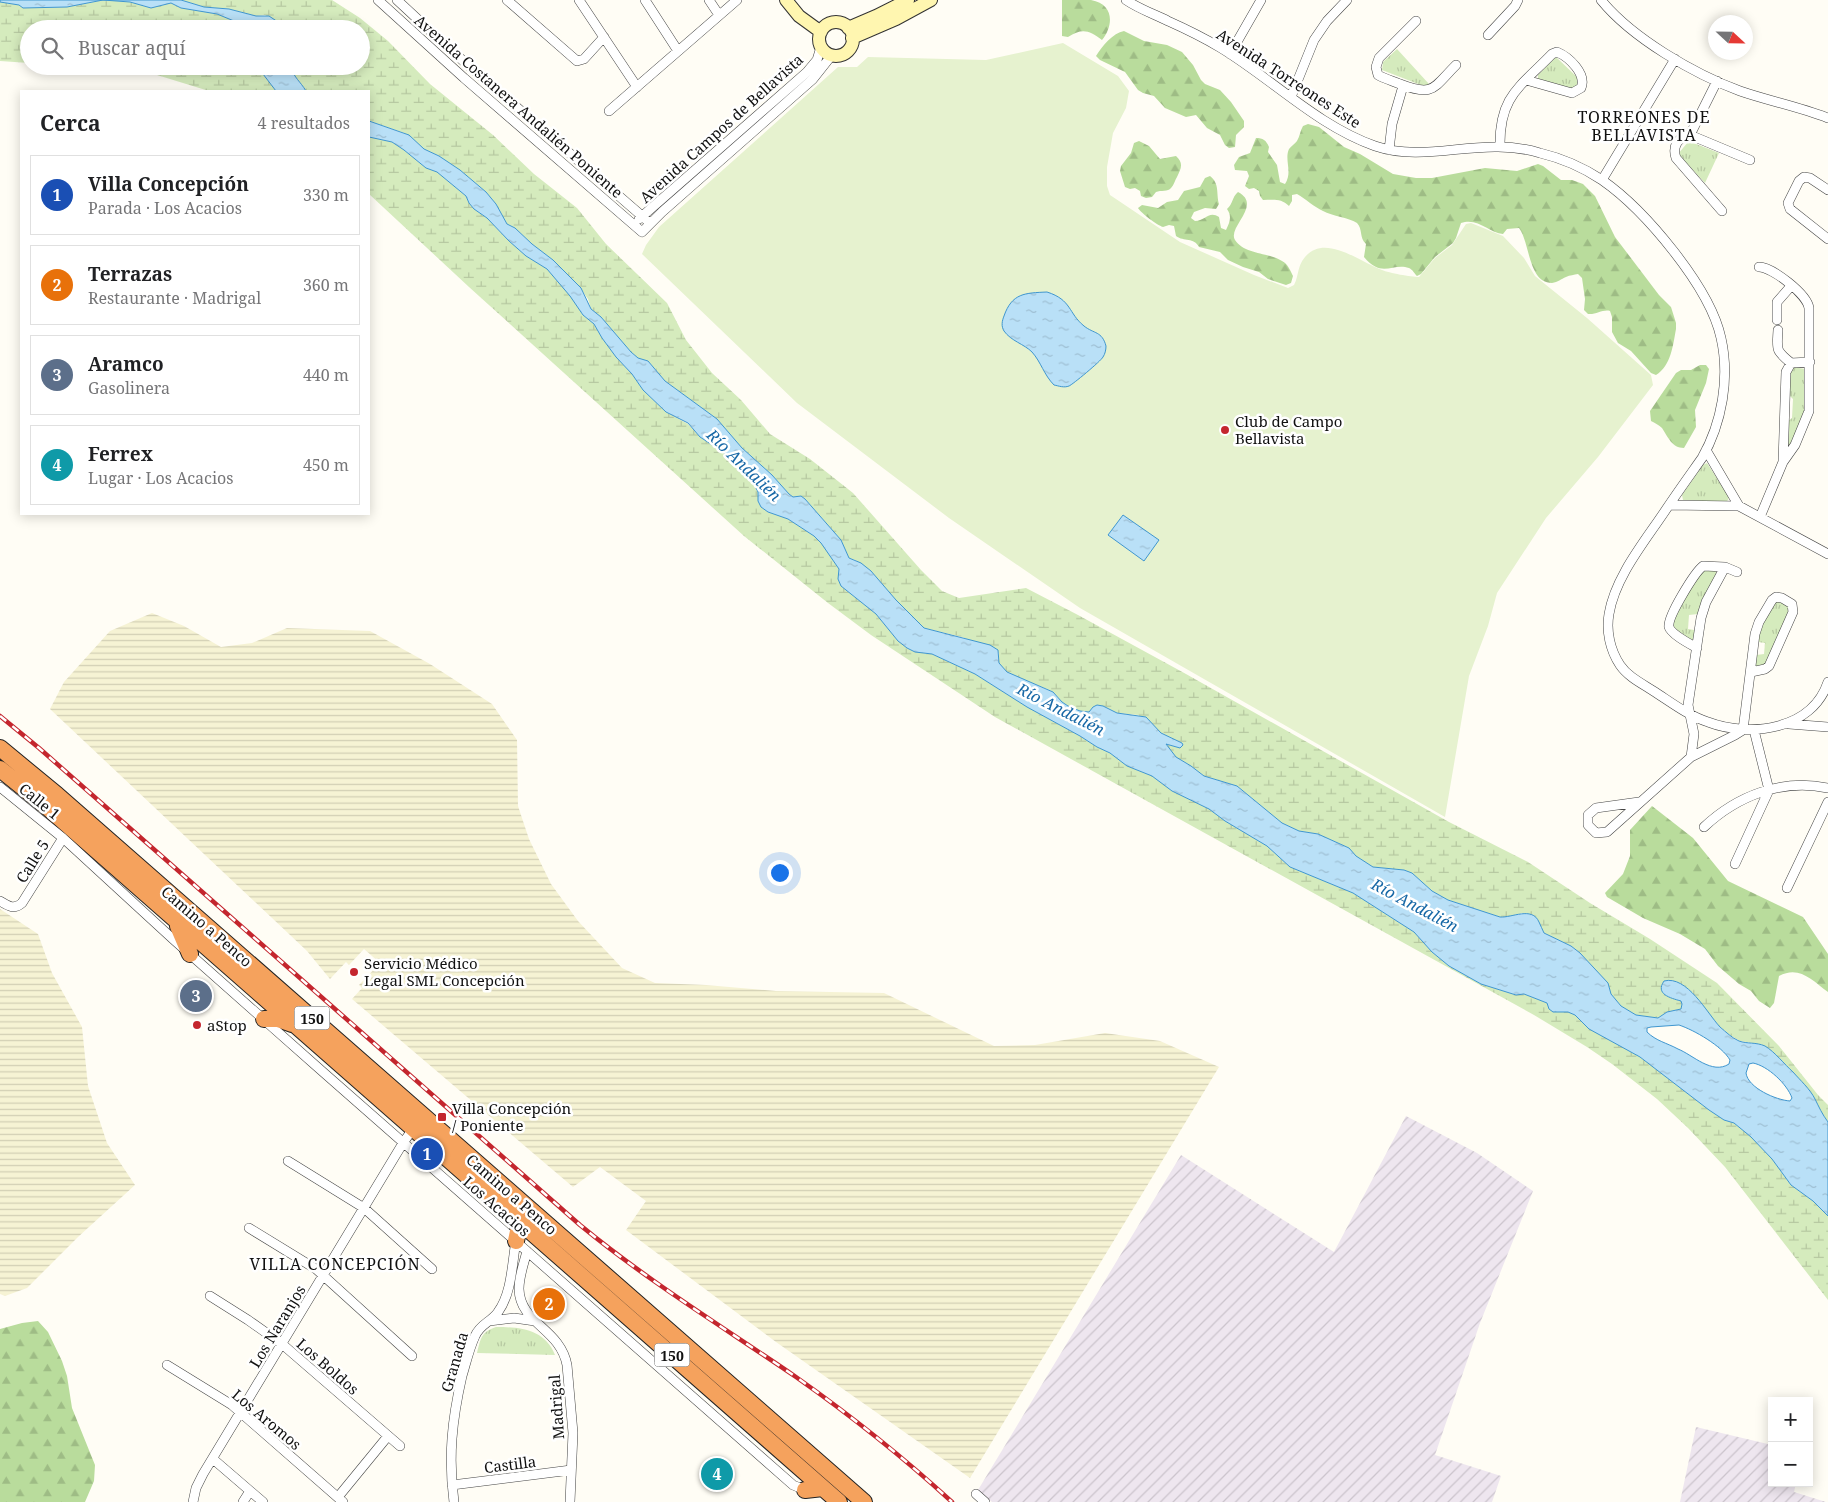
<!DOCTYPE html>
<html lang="es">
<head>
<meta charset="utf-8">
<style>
	:root { --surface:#fff; --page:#f6f6f6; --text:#202124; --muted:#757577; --line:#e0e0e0; --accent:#1a73e8 }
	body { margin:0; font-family:"Noto Serif",serif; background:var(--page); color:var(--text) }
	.controls { position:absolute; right:15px; bottom:15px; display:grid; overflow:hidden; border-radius:0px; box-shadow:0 2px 12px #0003 }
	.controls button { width:45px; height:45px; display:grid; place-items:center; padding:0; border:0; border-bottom:1px solid var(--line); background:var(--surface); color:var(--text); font:25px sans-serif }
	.compass { position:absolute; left:1708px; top:15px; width:45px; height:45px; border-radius:50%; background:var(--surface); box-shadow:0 2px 12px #0003; rotate:112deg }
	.you { position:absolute; left:779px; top:872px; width:18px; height:18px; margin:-12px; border:4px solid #fff; border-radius:50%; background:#1a73e8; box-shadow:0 0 0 8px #1a73e833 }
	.badge { display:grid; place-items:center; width:32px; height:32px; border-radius:50%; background:var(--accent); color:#fff; font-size:16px; font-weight:700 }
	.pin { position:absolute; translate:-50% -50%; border:2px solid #fff; box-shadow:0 1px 5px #0006 }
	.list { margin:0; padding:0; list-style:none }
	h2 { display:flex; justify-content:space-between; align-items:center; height:65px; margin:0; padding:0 20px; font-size:21px }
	h2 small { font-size:16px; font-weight:400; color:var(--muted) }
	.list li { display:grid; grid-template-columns:32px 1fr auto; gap:15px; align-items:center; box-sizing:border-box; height:80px; margin:0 10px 10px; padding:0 10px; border:1px solid var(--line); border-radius:0px }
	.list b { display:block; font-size:19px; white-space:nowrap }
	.list p { margin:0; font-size:16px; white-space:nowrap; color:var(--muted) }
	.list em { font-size:16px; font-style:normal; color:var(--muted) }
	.icon { flex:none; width:28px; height:28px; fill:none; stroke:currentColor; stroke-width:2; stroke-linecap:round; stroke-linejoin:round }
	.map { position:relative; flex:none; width:1828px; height:1502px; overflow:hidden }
	.search { position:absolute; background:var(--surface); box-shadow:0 2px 12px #0003; left:20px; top:20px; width:350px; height:55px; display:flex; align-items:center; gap:12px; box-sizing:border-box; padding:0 18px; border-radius:28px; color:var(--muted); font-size:19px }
	.panel { position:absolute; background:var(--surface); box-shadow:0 2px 12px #0003; left:20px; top:90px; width:350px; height:425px; border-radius:0px }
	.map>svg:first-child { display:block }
	.industrial { fill:url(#industrial-furrows) }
	.farmland { fill:url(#farmland-rules) }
	.grass { fill:url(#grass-tufts) }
	.forest { fill:url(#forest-firs) }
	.wetland { fill:url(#wetland-marsh) }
	.pitch { fill:#e6f2cf }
	.water { fill:url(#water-ripples); stroke:#3f96cf; fill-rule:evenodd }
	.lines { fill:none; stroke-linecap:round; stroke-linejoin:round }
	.street-casing { stroke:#444; stroke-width:10 }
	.secondary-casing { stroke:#333; stroke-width:14 }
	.highway-casing { stroke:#222; stroke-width:18 }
	.street { stroke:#fff; stroke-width:9 }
	.secondary { stroke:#fff6b0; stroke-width:12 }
	.highway { stroke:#f5a25d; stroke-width:16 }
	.rail-casing { stroke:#c4262e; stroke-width:4.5 }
	.rail { stroke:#fff; stroke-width:2.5; stroke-dasharray:8; stroke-linecap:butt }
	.poi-dot { fill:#c4262e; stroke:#fff; stroke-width:2 }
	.labels { text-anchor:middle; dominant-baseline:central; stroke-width:5; stroke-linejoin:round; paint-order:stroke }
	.shield { fill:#fff; stroke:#585858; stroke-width:1 }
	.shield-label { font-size:14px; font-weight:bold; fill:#111 }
	.street-label { font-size:15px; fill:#111; stroke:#fff }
	.poi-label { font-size:15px; fill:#111; stroke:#fff; text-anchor:start }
	.neighbourhood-label { font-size:16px; letter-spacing:1px; fill:#111; stroke:#fff }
	.water-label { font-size:16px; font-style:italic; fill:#1768a6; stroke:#fff }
</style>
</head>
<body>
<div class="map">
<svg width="1828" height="1502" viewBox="0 0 1828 1502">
	<defs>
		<pattern id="industrial-furrows" width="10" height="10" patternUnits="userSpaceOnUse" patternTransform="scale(1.25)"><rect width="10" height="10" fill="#eee6ef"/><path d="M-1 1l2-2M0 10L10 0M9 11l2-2" fill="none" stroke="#cbc4cc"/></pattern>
		<pattern id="farmland-rules" width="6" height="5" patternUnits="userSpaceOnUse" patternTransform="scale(1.25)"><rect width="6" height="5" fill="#f6f3d4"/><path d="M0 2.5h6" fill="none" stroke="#d2cfb5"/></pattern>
		<pattern id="grass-tufts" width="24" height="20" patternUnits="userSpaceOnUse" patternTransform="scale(1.25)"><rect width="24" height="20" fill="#d5ebbd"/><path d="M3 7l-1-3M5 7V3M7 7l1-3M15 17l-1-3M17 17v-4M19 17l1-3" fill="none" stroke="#b6c8a1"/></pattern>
		<pattern id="forest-firs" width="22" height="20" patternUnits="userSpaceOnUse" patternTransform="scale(1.25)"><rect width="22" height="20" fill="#b9dc9c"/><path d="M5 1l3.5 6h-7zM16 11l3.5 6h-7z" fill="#9ebc85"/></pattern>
		<pattern id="wetland-marsh" width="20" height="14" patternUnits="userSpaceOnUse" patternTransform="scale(1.25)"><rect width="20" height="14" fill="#d5ebbd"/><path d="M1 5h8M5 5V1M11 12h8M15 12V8" fill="none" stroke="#b6c8a1"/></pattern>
		<pattern id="water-ripples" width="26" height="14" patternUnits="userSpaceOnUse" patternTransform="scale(1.25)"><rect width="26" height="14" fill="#b9e0f7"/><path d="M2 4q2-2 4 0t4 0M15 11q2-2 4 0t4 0" fill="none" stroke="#9ebfd3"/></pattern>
	</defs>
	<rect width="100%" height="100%" fill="#fffdf5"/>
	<path class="industrial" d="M1406,1116L1477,1153L1533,1191L1480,1323L1435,1455L1501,1476L1492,1502H992L978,1490L1181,1155L1334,1252Z
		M1696,1427L1772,1445V1483H1796L1794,1492L1826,1502H1680Z"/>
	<path class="farmland" d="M152,613L184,626L221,647L252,643L287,628L370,631L430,664L492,704L517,740L518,806L529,839L551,884L578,921L622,968L655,983L706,985L776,991L884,993L994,1046L1035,1045L1105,1033L1160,1041L1219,1067L970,1478L776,1342L626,1230L646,1201L600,1167L573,1187L352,999L362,988L359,985L380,963L364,949L349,965L346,962L330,979L307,951L50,709L64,682L110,631Z
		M0,909L38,934L52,973L82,1027L88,1086L107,1143L135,1185L78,1237L27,1288L5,1296L0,1294Z"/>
	<path class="grass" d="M1397,49L1429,84L1426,87L1382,70L1383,62Z
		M1556,57L1578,78C1581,98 1548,83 1538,80V75Z
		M1688,142H1691L1719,153L1705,183L1678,154Z
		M1793,367L1805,369L1807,409L1791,448L1788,449L1787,422L1792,418L1793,399L1788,394L1789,370Z
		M1707,463L1729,497L1728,500L1726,502L1683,500L1682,495L1703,465Z
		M1702,569L1715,570L1717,575L1698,614L1689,615L1688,629L1694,630L1696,632L1693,641H1692L1672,626L1685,595Z
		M1776,600L1788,605L1790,609L1767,664L1757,668L1755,666L1756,655L1764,654L1765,643L1758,642L1760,628Z
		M496,1327C520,1327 545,1329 555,1355L477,1353C481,1338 481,1332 496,1327Z"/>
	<path class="forest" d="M1062,0C1071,0 1082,0 1091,0C1114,4 1114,25 1102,40C1089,30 1082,28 1068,37L1062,36Z
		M1124,31L1144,41L1167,45L1182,52L1193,65L1201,80L1205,84L1220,90L1231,102L1244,121V127L1236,135L1235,147L1229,148L1225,145L1220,135L1207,128L1196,115L1186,117L1165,108L1154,96L1143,93L1138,90L1125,72L1100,60L1096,56C1102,46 1113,33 1124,31Z
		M1308,124L1319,127L1344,147L1360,154L1393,174L1416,178H1432L1485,168L1517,171L1538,164L1543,166L1561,180H1572L1583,184L1595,196L1615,237L1659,295L1671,307L1676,323V329C1673,345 1671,366 1656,375L1651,373L1631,351L1618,343L1612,332V317L1610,311C1603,309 1596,315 1588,314L1584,310L1585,299L1582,278L1578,274C1574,275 1570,275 1566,277C1561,279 1558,282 1552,283C1528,283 1530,242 1519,228L1507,229L1503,234C1489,233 1478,217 1461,223L1456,238L1453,243L1435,257L1421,274L1417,276C1414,273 1413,270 1409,268C1393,262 1382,279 1364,257L1366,244C1359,238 1363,229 1357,223C1350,218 1332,216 1323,211C1314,207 1306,199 1297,194L1292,195V201L1289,206C1281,198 1273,200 1263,200L1260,196L1259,191L1254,188L1249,189L1245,186L1249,176L1247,171L1235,170L1234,165L1239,157L1250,153L1256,138C1263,138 1266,140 1269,147L1268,152L1277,165L1280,182L1285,184C1293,172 1284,160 1289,149C1291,146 1295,144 1297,141C1300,136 1300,131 1303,126Z
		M1139,141L1149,146L1160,159L1176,156C1184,163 1181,169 1177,177C1175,180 1174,185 1171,188C1168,192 1161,190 1156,192L1152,197L1146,198L1141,196L1140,191L1135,188L1130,189L1125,187L1120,171L1121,166L1131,153L1134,143Z
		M1210,176C1220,184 1216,193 1219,204L1216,209L1205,208L1194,212L1191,218L1195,221C1205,221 1209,210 1219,217L1221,228L1226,230C1230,222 1232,216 1227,209C1233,204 1232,197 1238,192C1263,205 1227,227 1235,240C1245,255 1268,252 1282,261C1288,264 1290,270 1293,276L1291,283L1286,285L1268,279L1259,272L1243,267L1228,260L1220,252L1199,247C1194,237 1184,242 1176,236L1174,226L1169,225L1163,227C1157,225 1141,213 1138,208L1142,205L1158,208L1167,202L1178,200L1184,191L1200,187L1205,178Z
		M1700,365H1706L1709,369L1706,383L1695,410L1696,427L1684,448C1672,448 1668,437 1662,428C1659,425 1655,423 1651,421L1650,411L1676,373L1681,370H1691Z
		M1652,806L1693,838L1728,881L1803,917L1828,954V992C1812,980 1799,965 1779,976L1774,1003L1770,1008L1759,1001L1751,991L1739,984L1718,966L1705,949L1680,934L1643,918L1607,897L1605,893L1623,874L1630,856V830Z
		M38,1321L48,1332L62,1361L67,1376L72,1408L95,1465L94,1481L85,1502H0V1329L22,1323Z"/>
	<path class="wetland" d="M103,0L130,2L151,8L171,3L181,8L217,14L234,21L244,29H29V63L0,61V2L19,5L23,8L67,7Z
		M181,0H332L360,18L388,41L430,84L493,135L534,174L577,208L606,244L667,303L686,340L712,373L741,400L770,434L810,459L853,493L921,570L942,591L959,598L1026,588L1078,615L1186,674L1449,822L1528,862L1590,903L1650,939L1717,983L1779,1046L1818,1095L1828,1105V1122L1819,1109L1809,1090L1773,1053L1765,1047L1757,1044L1740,1041L1728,1034L1718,1025L1689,990L1676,982L1682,1004L1681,1009L1667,1012L1658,1018L1636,1015L1621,1006L1611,994L1607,983L1580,953L1571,946L1544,933L1535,917L1522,913L1508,918L1500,917L1448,900L1432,891L1412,873L1404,870L1373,867L1355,856L1349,848L1318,834L1299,831L1282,823L1237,786L1204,776L1191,766L1176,757L1168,749L1166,744L1180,748L1182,743L1161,733L1152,724L1138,715L1117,713L1103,706L1098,705L1093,707L1089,713L1080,711L1068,706L1062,702L1053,692L1047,689L1013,676L1002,668L999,663V653L962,637L924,628L896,600L871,571L855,560L849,558L841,540L805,499L801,496L793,497L789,494L772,475L742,448L717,419L665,381L648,361L638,358L631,352L601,317L591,309L588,299L578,285L553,260L532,244L515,228L507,224L496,204L486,192L460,170L439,156L424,149L404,133L369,121V91H306C300,81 295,79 290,66H361V29H283L281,24L265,15L256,16L229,9L204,7Z
		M75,66H262L263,74L276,91H209L144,71Z
		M369,137L392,142L404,150L426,168L437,172L466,196L469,203L474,209L487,218L509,241L526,256L547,269L571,296L583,315L594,324L602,338L616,357L632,374L643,390L666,412L688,424L700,437L735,460L755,486L758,492V501L761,507L768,512L788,519L814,536L821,542L839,569L838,579L841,586L876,614L898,641L907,648L915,652L932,654L975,674L1027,707L1080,736L1097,747L1110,753L1127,766L1152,776L1172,791L1209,809L1225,821L1267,846L1290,867L1353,893L1414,932L1432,952L1449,966L1481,984L1516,995L1524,994L1547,1003L1549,1009L1553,1012H1568L1575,1015L1590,1029L1640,1057L1709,1110L1724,1120L1734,1123L1751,1137L1772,1159L1791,1185L1813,1201L1828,1216V1300L1725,1167L1688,1128L1657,1099L1612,1064L1587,1047L1534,1015L995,717L871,635L828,603L744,536L469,287L369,194Z"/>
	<path class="pitch" d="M1063,43L1118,76L1129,91L1126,108L1113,133L1107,167V186L1110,195L1180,242L1254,275L1288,288L1294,285C1299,276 1297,266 1305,257C1325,233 1360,262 1382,270C1389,273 1411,277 1419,277L1435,258L1452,245L1466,224L1471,223L1503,236L1524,258L1535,276L1587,318L1651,375L1653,385L1598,457L1546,518L1497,593L1488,626L1469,676L1445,817L1080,608L949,518L797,403L642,254L646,245L659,227L838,67H857L868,57L986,60Z"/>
	<path class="water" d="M0,0H181L204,7L229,9L256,16H269L281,24L283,29H244L234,21L217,14L181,8L171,3L151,8L130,2L103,0L67,7L23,8L19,5L0,2Z
		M262,66H290C295,79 300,81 306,91H276L263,74Z
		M369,121L409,135L424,149L439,156L460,170L486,192L496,204L507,224L515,228L532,244L553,260L581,288L591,309L601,317L631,352L638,358L648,361L665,381L717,419L742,448L772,475L789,494L793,497L801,496L805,499L841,540L849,558L861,563L871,571L896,600L924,628L990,645L998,650L999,663L1007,672L1053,692L1062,702L1068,706L1080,711L1089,712L1093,707L1097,705L1103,706L1117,713L1146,717L1161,733L1182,743L1183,745L1180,748L1166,744L1176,757L1191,766L1204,776L1237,786L1282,823L1299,831L1318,834L1349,848L1356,856L1373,867L1404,870L1412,873L1432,891L1448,900L1500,917C1512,918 1532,906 1539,922C1541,926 1542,929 1544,933L1571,946L1580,953L1608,983L1611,994L1621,1006L1636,1015L1658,1018L1667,1012L1681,1009L1682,1004L1681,1001C1670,998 1655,994 1664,981C1687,975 1707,1013 1720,1027C1726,1032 1732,1038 1739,1041C1747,1044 1756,1042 1765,1046C1775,1052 1784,1064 1793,1072C1800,1080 1810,1089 1815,1099C1819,1107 1822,1114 1828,1122V1216L1813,1201L1791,1185L1772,1159L1751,1137L1734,1123L1724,1120L1709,1110L1640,1057L1589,1029L1575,1015L1568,1012H1553L1549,1009L1547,1003L1524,994L1516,995L1481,984L1449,966L1432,952L1414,932L1353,893L1290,867L1267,846L1225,821L1209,809L1172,791L1152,776L1127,766L1110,753L1097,747L1080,736L1027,707L975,674L932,654L915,652L907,648L898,641L876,614L841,586L838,579L839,569L821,543L814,536L788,519L768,512L761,507L758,501V492L755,486L735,460L700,437L688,423L666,412L643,390L632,374L616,357L602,338L594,324L583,315L570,296L547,269L526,256L509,241L487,218L474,209L469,203L466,196L437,172L426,168L404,150L392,142L369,137ZM1679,1025C1694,1030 1722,1046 1730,1060L1729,1064C1712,1075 1693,1055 1678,1049C1667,1043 1656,1041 1647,1032V1028L1651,1027ZM1753,1063C1768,1066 1787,1084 1792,1098L1790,1101C1776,1100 1748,1088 1746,1073L1749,1064Z
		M1047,292C1072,300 1068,313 1084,326C1094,334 1102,331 1106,346C1106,350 1105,354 1103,357C1101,361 1072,385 1069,386C1064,388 1059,386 1054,385C1044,375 1041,362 1032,352C1024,344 1011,341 1004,331C1001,326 1002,321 1004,316C1012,293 1025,293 1047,292Z
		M1123,515L1159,540L1144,561L1108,535Z"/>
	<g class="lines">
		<defs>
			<path id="street" d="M378,0L464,78L642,232L662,212L813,79L832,55
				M397,0L453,52L650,223
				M507,0L577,61L584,59L604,37
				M579,0L637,87
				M645,0L678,51
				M709,0L719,15
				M1126,0C1139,9 1154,14 1168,21C1186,29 1204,38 1221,48C1272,79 1318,126 1375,146C1416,160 1457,146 1498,147C1512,147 1527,149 1540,153C1561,158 1584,168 1602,180C1645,210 1710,287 1721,338C1730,378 1722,423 1702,458C1690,475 1677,493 1665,511C1645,541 1615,577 1609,614C1606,631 1610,650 1620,665C1628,677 1643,684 1655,692C1672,703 1689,716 1708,722C1750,738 1812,730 1828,682
				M1601,0C1632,38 1694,74 1740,91C1769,101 1800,107 1828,118
				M1416,21L1379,58L1376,67L1378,75C1385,79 1393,81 1400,84C1434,97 1433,88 1456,65
				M1488,35L1515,6L1518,0
				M1230,54L1261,0
				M1291,97L1314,40L1327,21L1347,0
				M609,111L737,0
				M1690,135L1717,81
				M1500,147C1499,96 1520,87 1552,54L1557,52C1569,57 1587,74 1581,88L1572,93L1526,80
				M1389,150L1392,124L1403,86
				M1602,180L1675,59
				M1828,190L1810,178L1804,177L1799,181L1788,203L1790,209L1828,239
				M1722,211L1676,158C1672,146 1678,137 1690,135L1750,160
				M639,219L807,72L817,60L821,47
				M1759,267C1772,267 1807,294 1809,308V411L1795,445L1783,462L1760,517
				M1777,320V302L1791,286
				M1778,330C1777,350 1775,350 1791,363L1810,362
				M1706,450L1739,506
				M1783,462L1786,372L1791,363
				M1669,505L1739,506L1828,554
				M1697,648C1690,644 1671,634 1669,627C1667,617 1695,572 1703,566L1725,567L1737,572
				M1789,724L1828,727
				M1691,757L1694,734L1688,705L1701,618L1706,602L1725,567
				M0,787L63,838L174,940L323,1072L793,1485L805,1490
				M1639,802L1596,808L1588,815V825L1596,833L1607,832L1691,757L1735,735L1743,730L1755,634L1759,622L1772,600L1776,597L1782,598L1792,604L1793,612L1769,666L1765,669L1751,672
				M1704,827C1737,796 1782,778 1828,788
				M1735,864L1769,790L1754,730
				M1787,888L1828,802
				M0,901C8,906 14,910 22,903L63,838
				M288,1161L364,1208L432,1269
				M249,1228L316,1269L412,1356
				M527,1251C524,1263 519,1276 519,1289C520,1324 560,1328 567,1365L573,1433L570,1502
				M210,1296L248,1320L282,1344L400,1446
				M489,1321L514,1318L535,1321
				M167,1365L232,1405L343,1502
				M213,1459L263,1502
				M452,1485L571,1470
				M976,1494L985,1502
				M338,1497L388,1436
				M193,1502L196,1488L203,1474L403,1143L415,1126
				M243,1502L250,1491
				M454,1502C448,1457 452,1420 462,1376C466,1363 469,1349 475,1336C480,1324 491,1322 498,1312C512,1293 512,1263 516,1241"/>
			<path id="secondary" d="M786,0L799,16L821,32
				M819 39a17 17 0 1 1 34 0a17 17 0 1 1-34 0Z
				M848,28L876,16L908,0
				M852,38L896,19L931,0"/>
			<path id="highway" d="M0,748L57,795L864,1502
				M0,769L46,806L839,1502
				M178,926L190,954
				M264,1019H278L292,1024
				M516,1241L520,1222
				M805,1490L823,1488"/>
		</defs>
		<use href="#street" class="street-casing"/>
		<use href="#secondary" class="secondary-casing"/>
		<use href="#highway" class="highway-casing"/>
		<use href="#street" class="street"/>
		<use href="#secondary" class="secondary"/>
		<use href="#highway" class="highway"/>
		<defs>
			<path id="rail" d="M0,716L39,748L580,1225C648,1281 723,1327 796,1377C850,1415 903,1457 952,1502"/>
		</defs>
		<use href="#rail" class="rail-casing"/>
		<use href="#rail" class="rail"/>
	</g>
	<g class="poi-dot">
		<circle cx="1225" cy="430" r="5"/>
		<circle cx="354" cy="972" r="5"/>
		<circle cx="197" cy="1025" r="5"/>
		<rect x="437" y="1112" width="10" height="10" rx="2.5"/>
	</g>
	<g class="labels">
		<g class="shield">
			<rect x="294.5" y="1006.5" width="35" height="23" rx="4"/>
			<rect x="654.5" y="1343.5" width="35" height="23" rx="4"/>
		</g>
		<g class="shield-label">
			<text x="312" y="1018">150</text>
			<text x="672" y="1355">150</text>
		</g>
		<g class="street-label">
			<text transform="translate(1289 78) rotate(33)">Avenida Torreones Este</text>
			<text transform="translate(519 106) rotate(41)">Avenida Costanera Andalién Poniente</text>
			<text transform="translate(721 128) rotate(-42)">Avenida Campos de Bellavista</text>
			<text transform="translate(40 801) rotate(39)">Calle 1</text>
			<text transform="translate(32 861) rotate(-58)">Calle 5</text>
			<text transform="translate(207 926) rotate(41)">Camino a Penco</text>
			<text transform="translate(512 1194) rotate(41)">Camino a Penco</text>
			<text transform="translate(497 1206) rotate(41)">Los Acacios</text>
			<text transform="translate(277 1326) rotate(-59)">Los Naranjos</text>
			<text transform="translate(454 1362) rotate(-74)">Granada</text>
			<text transform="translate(328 1366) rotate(41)">Los Boldos</text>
			<text transform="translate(556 1407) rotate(-94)">Madrigal</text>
			<text transform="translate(267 1419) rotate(40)">Los Aromos</text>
			<text transform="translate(510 1464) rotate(-7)">Castilla</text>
		</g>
		<g class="poi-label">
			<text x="1235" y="421">Club de Campo<tspan x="1235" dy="17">Bellavista</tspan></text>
			<text x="364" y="963">Servicio Médico<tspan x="364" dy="17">Legal SML Concepción</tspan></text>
			<text x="207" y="1025">aStop</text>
			<text x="452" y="1108">Villa Concepción<tspan x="452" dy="17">/ Poniente</tspan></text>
		</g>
		<g class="neighbourhood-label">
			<text x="1644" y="117">TORREONES DE<tspan x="1644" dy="18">BELLAVISTA</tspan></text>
			<text x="335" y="1264">VILLA CONCEPCIÓN</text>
		</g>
		<g class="water-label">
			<text transform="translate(744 465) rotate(44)">Río Andalién</text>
			<text transform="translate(1061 709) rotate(27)">Río Andalién</text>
			<text transform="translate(1415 905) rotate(28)">Río Andalién</text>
		</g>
	</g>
</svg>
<div class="controls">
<button>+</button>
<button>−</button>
</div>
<svg class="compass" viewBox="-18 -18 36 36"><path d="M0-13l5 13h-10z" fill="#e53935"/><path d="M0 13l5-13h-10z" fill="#757577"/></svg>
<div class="you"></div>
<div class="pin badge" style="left:427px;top:1154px;background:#1a4fb4">1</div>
<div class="pin badge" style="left:549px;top:1304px;background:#e8710a">2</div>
<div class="pin badge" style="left:196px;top:996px;background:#5c6f8a">3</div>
<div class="pin badge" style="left:717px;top:1474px;background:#0f9aa8">4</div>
<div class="search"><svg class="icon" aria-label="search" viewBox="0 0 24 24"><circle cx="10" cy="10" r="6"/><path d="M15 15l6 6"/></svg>Buscar aquí</div>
<section class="panel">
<h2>Cerca<small>4 resultados</small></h2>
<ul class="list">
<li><span class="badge" style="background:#1a4fb4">1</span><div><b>Villa Concepción</b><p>Parada · Los Acacios</p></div><em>330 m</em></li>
<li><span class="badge" style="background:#e8710a">2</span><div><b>Terrazas</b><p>Restaurante · Madrigal</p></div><em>360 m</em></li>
<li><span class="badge" style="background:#5c6f8a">3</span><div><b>Aramco</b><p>Gasolinera</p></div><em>440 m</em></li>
<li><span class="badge" style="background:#0f9aa8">4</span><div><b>Ferrex</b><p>Lugar · Los Acacios</p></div><em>450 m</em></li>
</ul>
</section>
</div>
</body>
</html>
